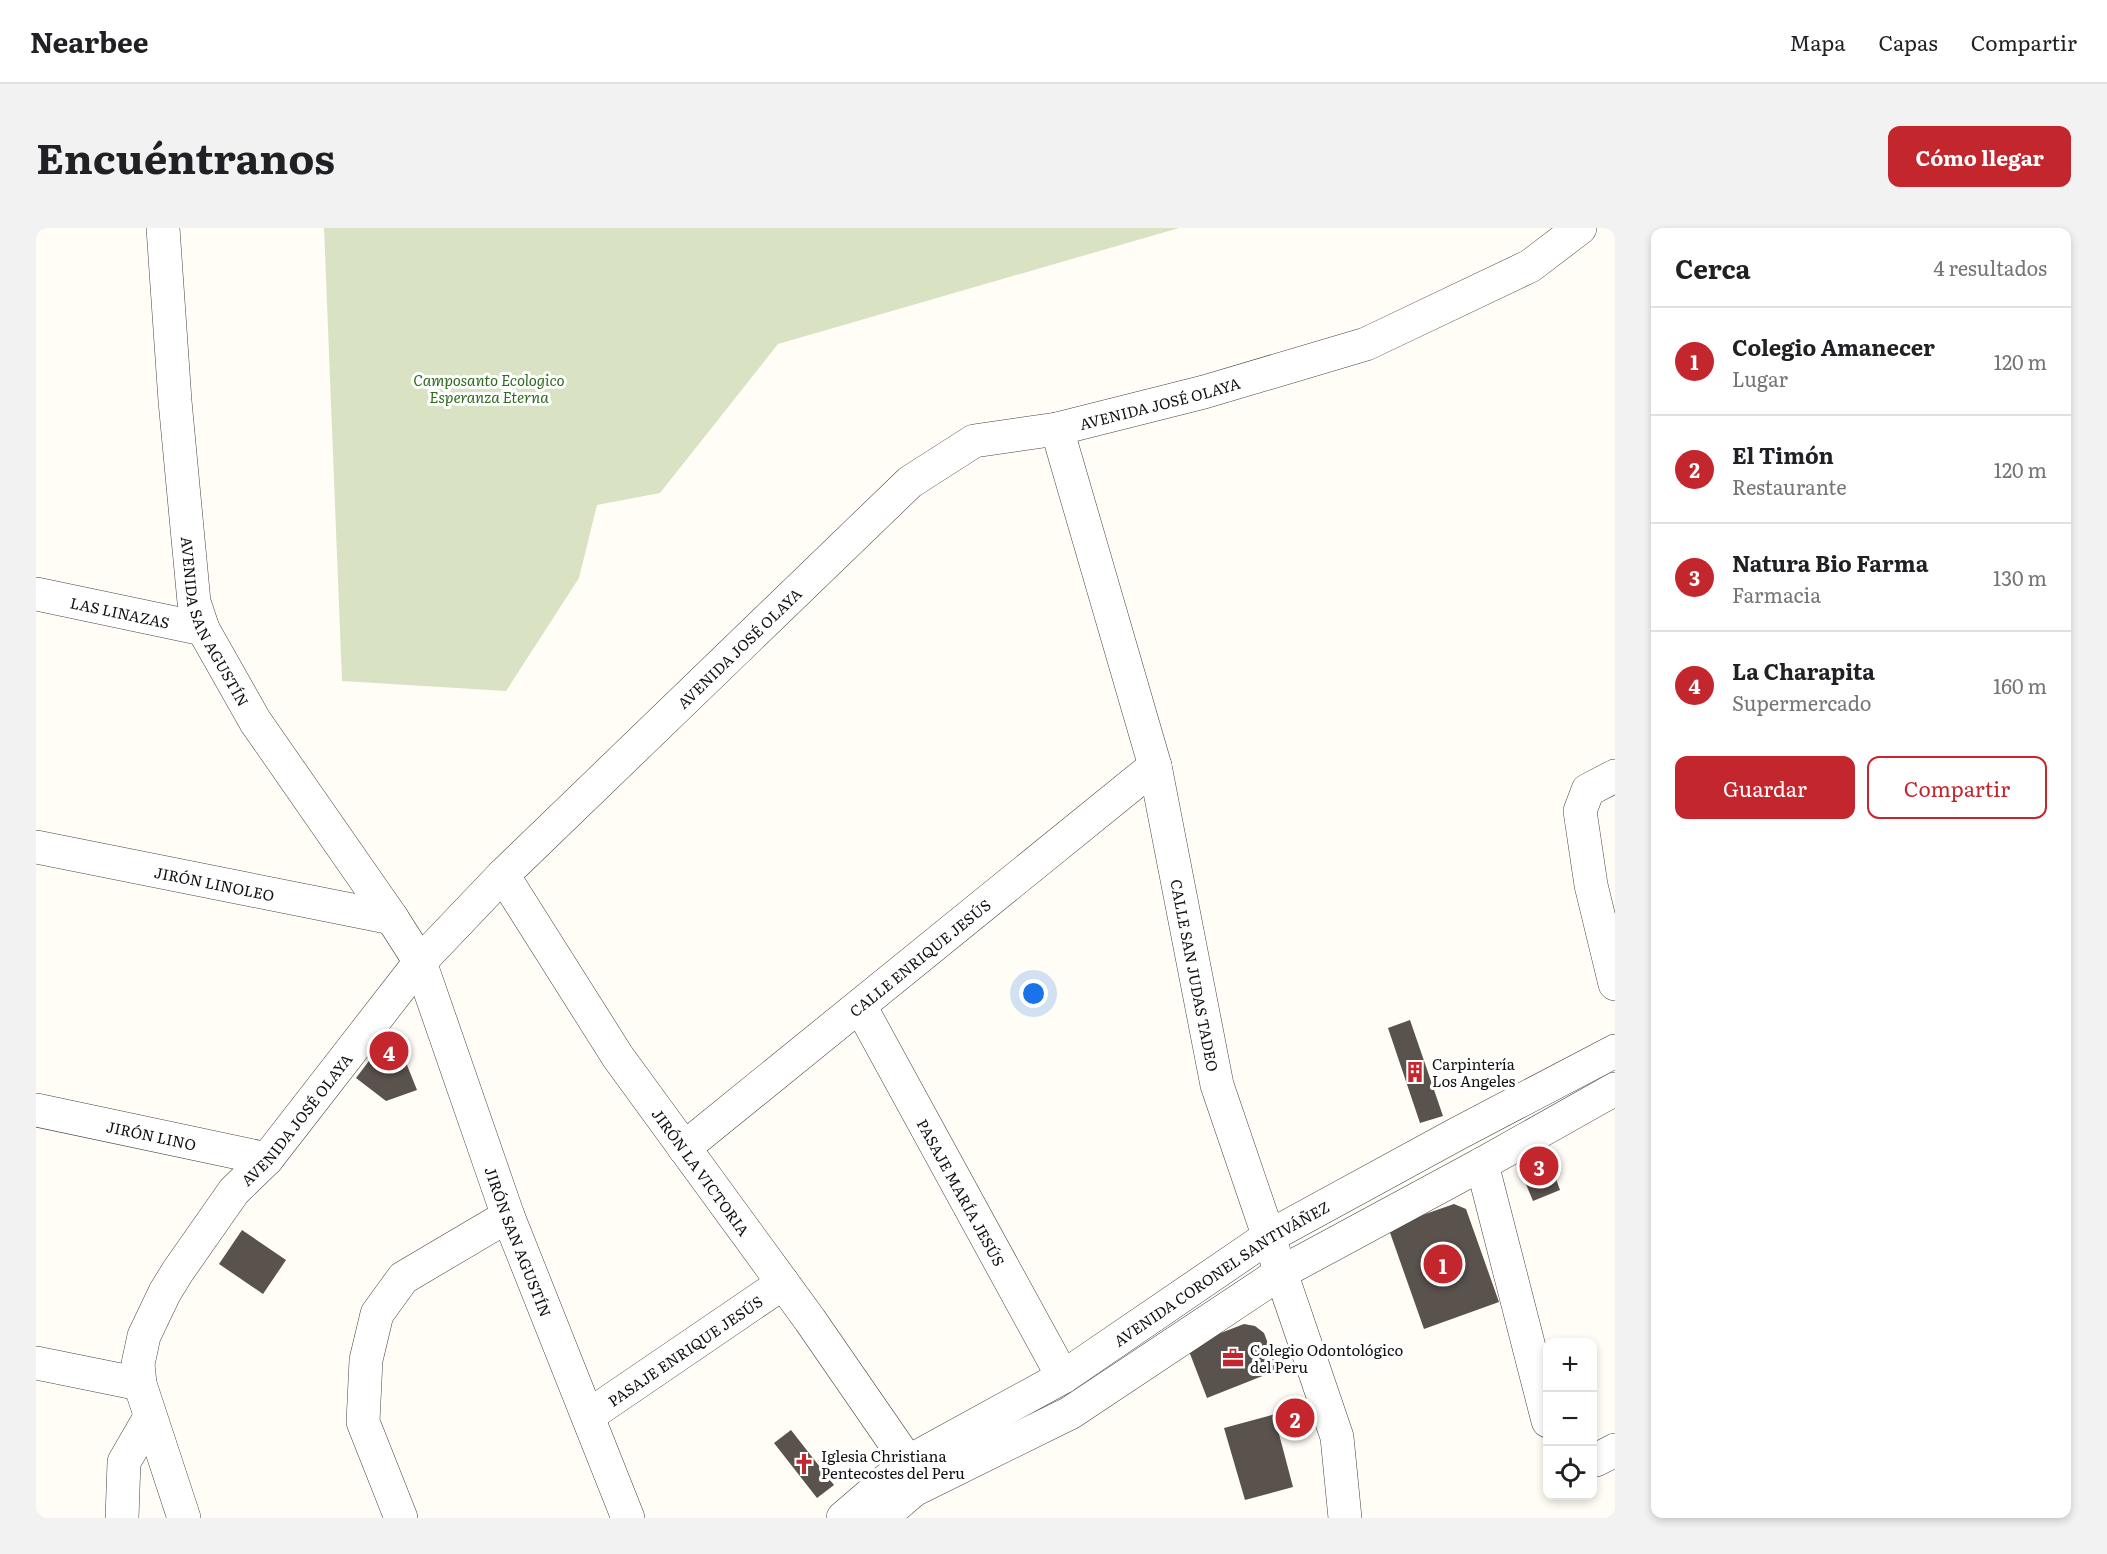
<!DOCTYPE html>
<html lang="es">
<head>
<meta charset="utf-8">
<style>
	:root { --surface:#fff; --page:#f2f2f2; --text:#202124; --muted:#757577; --line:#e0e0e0; --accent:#c4262e }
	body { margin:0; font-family:Literata,serif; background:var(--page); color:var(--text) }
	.controls { position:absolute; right:18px; bottom:18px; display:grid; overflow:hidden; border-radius:12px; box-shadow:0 3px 9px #0003 }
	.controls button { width:54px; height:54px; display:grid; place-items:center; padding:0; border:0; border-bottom:2px solid var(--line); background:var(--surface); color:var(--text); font:30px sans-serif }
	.you { position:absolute; left:998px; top:766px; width:21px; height:21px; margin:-15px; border:4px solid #fff; border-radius:50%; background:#1a73e8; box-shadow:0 0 0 9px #1a73e833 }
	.badge { display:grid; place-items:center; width:39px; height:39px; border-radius:50%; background:var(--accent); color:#fff; font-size:20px; font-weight:700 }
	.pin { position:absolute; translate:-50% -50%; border:3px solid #fff; box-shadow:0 2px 6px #0006 }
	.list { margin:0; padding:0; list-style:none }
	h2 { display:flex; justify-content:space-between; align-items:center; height:78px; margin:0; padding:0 24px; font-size:26px }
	h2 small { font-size:20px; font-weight:400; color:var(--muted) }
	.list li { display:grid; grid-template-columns:39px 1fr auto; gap:18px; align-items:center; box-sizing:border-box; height:108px; padding:0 24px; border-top:2px solid var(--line) }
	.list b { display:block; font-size:22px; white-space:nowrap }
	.list p { margin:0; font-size:20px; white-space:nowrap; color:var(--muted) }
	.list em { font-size:20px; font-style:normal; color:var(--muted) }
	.actions { display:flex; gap:12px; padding:18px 24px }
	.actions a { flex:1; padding:14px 0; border:2px solid var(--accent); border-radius:12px; text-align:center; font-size:21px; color:var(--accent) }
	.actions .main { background:var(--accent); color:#fff }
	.icon { flex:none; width:33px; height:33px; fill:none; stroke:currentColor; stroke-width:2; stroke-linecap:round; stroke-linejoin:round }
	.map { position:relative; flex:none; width:1579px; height:1290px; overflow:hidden; border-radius:12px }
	header { display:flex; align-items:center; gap:36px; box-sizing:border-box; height:84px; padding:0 30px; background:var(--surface); border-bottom:2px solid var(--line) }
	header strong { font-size:28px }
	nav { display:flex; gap:33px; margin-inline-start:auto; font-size:21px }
	.intro { display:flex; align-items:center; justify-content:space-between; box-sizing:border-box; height:144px; padding:0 36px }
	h1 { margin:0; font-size:42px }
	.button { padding:15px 27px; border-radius:12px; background:var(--accent); color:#fff; font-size:21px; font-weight:700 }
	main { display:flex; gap:36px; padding:0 36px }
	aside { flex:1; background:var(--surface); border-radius:12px; box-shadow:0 3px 9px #0003 }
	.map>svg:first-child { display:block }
	.cemetery { fill:#d9e3c4 }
	.building { fill:#5a524d }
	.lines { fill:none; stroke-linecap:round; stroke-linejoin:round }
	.minor-casing { stroke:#444; stroke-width:34 }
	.minor { stroke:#fff; stroke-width:33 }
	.labels { text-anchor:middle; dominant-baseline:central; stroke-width:6; stroke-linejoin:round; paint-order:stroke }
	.park-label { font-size:15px; font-style:italic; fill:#2f6b1f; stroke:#fff }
	.street-label { font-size:15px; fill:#111; stroke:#fff }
	.poi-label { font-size:15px; fill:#111; stroke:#fff; text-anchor:start }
</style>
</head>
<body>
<header>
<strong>Nearbee</strong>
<nav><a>Mapa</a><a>Capas</a><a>Compartir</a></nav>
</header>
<div class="intro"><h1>Encuéntranos</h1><a class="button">Cómo llegar</a></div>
<main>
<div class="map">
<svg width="1579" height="1290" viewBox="0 0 1579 1290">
	<rect width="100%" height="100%" fill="#fffdf5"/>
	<path class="cemetery" d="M288,0H1143L742,116L624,265L561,277L543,350L470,463L306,453Z"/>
	<path class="building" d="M1374,792L1407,888L1384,895L1352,800Z
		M345,817H355L365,822L381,862L350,873L320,850Z
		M1511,926L1524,962L1497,973L1482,937Z
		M1418,976L1430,981L1463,1074L1388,1101L1352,999Z
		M206,1002L250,1032L227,1066L183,1036Z
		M1208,1096L1219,1098L1228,1105L1242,1142L1171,1170L1151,1118Z
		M1265,1179L1271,1198L1243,1206L1257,1259L1209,1272L1188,1200Z
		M755,1202L798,1257L781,1270L738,1215Z"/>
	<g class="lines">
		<defs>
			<g id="minor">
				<path id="s1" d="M127,0L139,173L158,374L167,401L219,493L356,690L384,734L472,988L592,1290"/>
				<path id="s2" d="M1021,201L1119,538L1181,857L1301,1209L1309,1290"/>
				<path id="s3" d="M0,366L167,401"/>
				<path d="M1579,548L1552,562L1544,583L1555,657L1579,756"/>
				<path id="s4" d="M0,619L356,690"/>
				<path id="s5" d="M467,647L582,829L774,1092L872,1234"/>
				<path id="s6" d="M824,778L1027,1149"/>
				<path id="s7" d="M0,882L231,931"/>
				<path id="s8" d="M648,920L1119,538"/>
				<path d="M1446,936L1512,1193"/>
				<path d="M0,1135L104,1156"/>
				<path id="s9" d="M552,1188L747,1055"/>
				<path d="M1556,1232H1560L1579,1222"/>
				<path d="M86,1290L88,1234L114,1189"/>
				<path id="s10" d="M148,1290L104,1156L102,1136L108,1108L129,1064L142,1043L198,963L231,931L384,734L467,647L874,254L938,213L1021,201L1168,164L1330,116L1494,38L1544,0"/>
				<path d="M365,1290L327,1194L330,1132L341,1086L367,1050L472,988"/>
				<path id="s11" d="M807,1290L872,1234L1027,1149L1232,1009L1419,907L1579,823"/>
				<path d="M845,1290L878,1262L1034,1185L1246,1044L1446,936L1579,861"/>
			</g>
		</defs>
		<use href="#minor" class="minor-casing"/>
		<use href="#minor" class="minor"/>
	</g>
	<defs>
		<symbol id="building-bare" viewBox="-9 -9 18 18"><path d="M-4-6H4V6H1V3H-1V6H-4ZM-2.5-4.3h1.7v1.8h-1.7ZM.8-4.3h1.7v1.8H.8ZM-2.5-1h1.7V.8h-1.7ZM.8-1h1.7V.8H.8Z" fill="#c4262e" stroke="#fff" stroke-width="2.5" paint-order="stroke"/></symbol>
		<symbol id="office-bare" viewBox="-9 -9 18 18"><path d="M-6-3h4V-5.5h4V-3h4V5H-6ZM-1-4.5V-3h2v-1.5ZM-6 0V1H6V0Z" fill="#c4262e" stroke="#fff" stroke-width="2.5" paint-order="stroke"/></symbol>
		<symbol id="church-bare" viewBox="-9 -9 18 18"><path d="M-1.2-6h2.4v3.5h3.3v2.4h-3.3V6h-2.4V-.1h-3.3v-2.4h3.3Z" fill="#c4262e" stroke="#fff" stroke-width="2.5" paint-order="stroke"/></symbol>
	</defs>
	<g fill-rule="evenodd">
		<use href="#building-bare" x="1364" y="829" width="30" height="30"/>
		<use href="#office-bare" x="1182" y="1115" width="30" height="30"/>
		<use href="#church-bare" x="753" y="1221" width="30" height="30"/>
	</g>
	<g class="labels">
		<g class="park-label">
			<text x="453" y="151">Camposanto Ecologico<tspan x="453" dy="17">Esperanza Eterna</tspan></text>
		</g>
		<g class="street-label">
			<text stroke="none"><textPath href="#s10" startOffset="1608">AVENIDA JOSÉ OLAYA</textPath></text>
			<text stroke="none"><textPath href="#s3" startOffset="86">LAS LINAZAS</textPath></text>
			<text stroke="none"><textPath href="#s1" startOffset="400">AVENIDA SAN AGUSTÍN</textPath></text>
			<text stroke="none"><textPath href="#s10" startOffset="1104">AVENIDA JOSÉ OLAYA</textPath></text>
			<text stroke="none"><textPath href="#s4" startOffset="182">JIRÓN LINOLEO</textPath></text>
			<text stroke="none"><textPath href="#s8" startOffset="303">CALLE ENRIQUE JESÚS</textPath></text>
			<text stroke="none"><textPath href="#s2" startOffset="564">CALLE SAN JUDAS TADEO</textPath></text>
			<text stroke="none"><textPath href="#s10" startOffset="456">AVENIDA JOSÉ OLAYA</textPath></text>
			<text stroke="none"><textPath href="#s7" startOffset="118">JIRÓN LINO</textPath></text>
			<text stroke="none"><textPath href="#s5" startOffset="357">JIRÓN LA VICTORIA</textPath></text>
			<text stroke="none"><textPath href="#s6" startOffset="212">PASAJE MARÍA JESÚS</textPath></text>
			<text stroke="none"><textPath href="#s1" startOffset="1098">JIRÓN SAN AGUSTÍN</textPath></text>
			<text stroke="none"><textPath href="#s11" startOffset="452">AVENIDA CORONEL SANTIVÁÑEZ</textPath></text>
			<text stroke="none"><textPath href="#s9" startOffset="117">PASAJE ENRIQUE JESÚS</textPath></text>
		</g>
		<g class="poi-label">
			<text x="1396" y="835">Carpintería<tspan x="1396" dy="17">Los Angeles</tspan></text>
			<text x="1214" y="1121">Colegio Odontológico<tspan x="1214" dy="17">del Peru</tspan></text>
			<text x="785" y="1227">Iglesia Christiana<tspan x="785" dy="17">Pentecostes del Peru</tspan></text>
		</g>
	</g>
</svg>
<div class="controls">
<button>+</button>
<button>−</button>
<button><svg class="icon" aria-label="locate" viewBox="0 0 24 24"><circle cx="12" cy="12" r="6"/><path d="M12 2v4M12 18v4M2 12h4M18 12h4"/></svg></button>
</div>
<div class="you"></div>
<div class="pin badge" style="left:1407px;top:1036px">1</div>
<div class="pin badge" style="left:1259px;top:1190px">2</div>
<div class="pin badge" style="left:1503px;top:938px">3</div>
<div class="pin badge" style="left:353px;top:823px">4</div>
</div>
<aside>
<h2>Cerca<small>4 resultados</small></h2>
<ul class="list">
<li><span class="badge">1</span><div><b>Colegio Amanecer</b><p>Lugar</p></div><em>120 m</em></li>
<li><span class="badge">2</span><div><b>El Timón</b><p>Restaurante</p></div><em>120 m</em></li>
<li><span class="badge">3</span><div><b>Natura Bio Farma</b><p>Farmacia</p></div><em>130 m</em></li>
<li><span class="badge">4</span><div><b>La Charapita</b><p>Supermercado</p></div><em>160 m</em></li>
</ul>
<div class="actions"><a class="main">Guardar</a><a>Compartir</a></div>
</aside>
</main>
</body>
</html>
